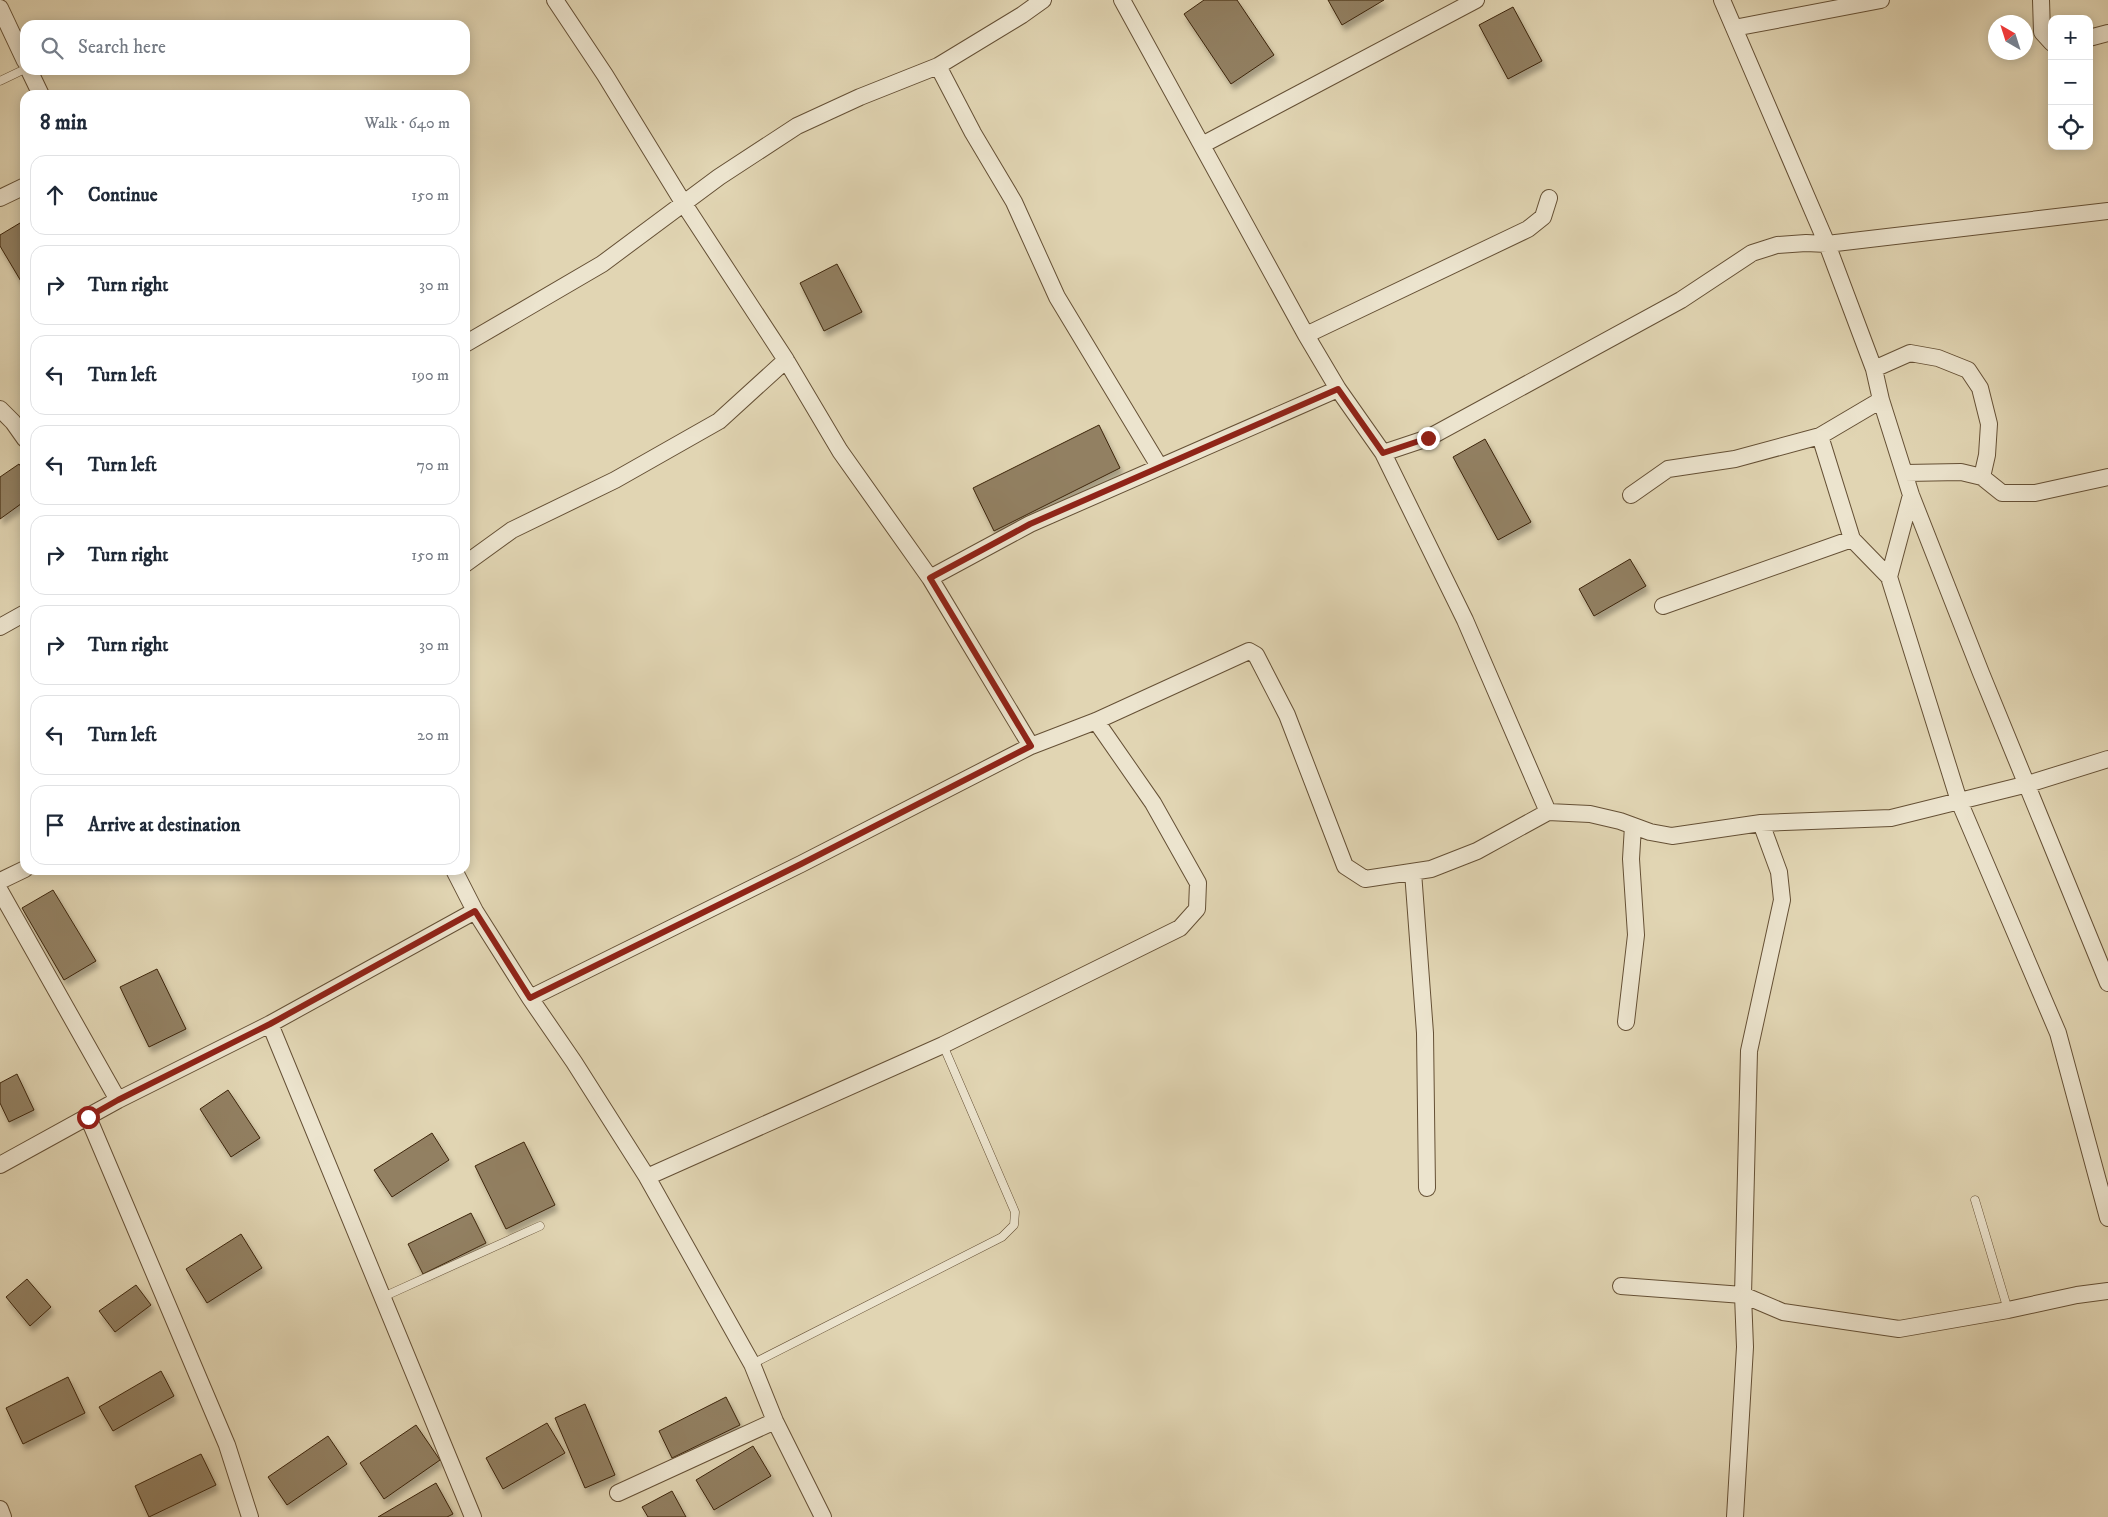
<!DOCTYPE html>
<html lang="en">
<head>
<meta charset="utf-8">
<style>
	:root { --surface:#fff; --page:#f2f2f3; --text:#1f2937; --muted:#747a83; --line:#e0e1e3 }
	body { margin:0; font-family:"IM FELL DW Pica",serif; background:var(--page); color:var(--text) }
	.controls { position:absolute; right:15px; top:15px; display:grid; overflow:hidden; border-radius:10px; box-shadow:0 2px 12px #0003 }
	.controls button { width:45px; height:45px; display:grid; place-items:center; padding:0; border:0; border-bottom:1px solid var(--line); background:var(--surface); color:var(--text); font:25px sans-serif }
	.compass { position:absolute; left:1988px; top:15px; width:45px; height:45px; border-radius:50%; background:var(--surface); box-shadow:0 2px 12px #0003; rotate:321deg }
	.stop { position:absolute; width:15px; height:15px; margin:-11px; border:4px solid #8f2418; border-radius:50%; background:#fff }
	.stop.end { background:#8f2418; border-color:#fff; box-shadow:0 1px 5px #0008 }
	.list { margin:0; padding:0; list-style:none }
	h2 { display:flex; justify-content:space-between; align-items:center; height:65px; margin:0; padding:0 20px; font-size:21px }
	h2 small { font-size:16px; font-weight:400; color:var(--muted) }
	.list li { display:grid; grid-template-columns:32px 1fr auto; gap:15px; align-items:center; box-sizing:border-box; height:80px; margin:0 10px 10px; padding:0 10px; border:1px solid var(--line); border-radius:15px }
	.list b { display:block; font-size:19px; white-space:nowrap }
	.list em { font-size:16px; font-style:normal; color:var(--muted) }
	.icon { flex:none; width:28px; height:28px; fill:none; stroke:currentColor; stroke-width:2; stroke-linecap:round; stroke-linejoin:round }
	.map { position:relative; flex:none; width:2108px; height:1517px; overflow:hidden }
	.search { position:absolute; background:var(--surface); box-shadow:0 2px 12px #0003; left:20px; top:20px; width:450px; height:55px; display:flex; align-items:center; gap:12px; box-sizing:border-box; padding:0 18px; border-radius:15px; color:var(--muted); font-size:19px }
	.panel { position:absolute; background:var(--surface); box-shadow:0 2px 12px #0003; left:20px; top:90px; width:450px; height:785px; border-radius:15px }
	.map>svg:first-child { display:block }
	.building { fill:#928062; stroke:#3c240b; filter:url(#shadow) }
	.lines { fill:none; stroke-linecap:round; stroke-linejoin:round }
	.lane-casing { stroke:#655035; stroke-width:9 }
	.street-casing { stroke:#655035; stroke-width:18 }
	.lane { stroke:#ece4ce; stroke-width:8 }
	.street { stroke:#ece4ce; stroke-width:16 }
	.route { stroke:#8f2418; stroke-width:6 }
</style>
</head>
<body>
<div class="map">
<svg width="2108" height="1517" viewBox="0 0 2108 1517">
	<defs>
		<filter id="shadow"><feDropShadow dx="3" dy="5.5" stdDeviation="2.5" flood-color="#0004"/></filter>
	</defs>
	<rect width="100%" height="100%" fill="#e1d5b3"/>
	<filter id="stains"><feTurbulence type="fractalNoise" baseFrequency=".004" numOctaves="4"/><feColorMatrix values="0 0 0 0 .2 0 0 0 0 .09 0 0 0 0 .02 0 0 0 .5 -.17"/></filter>
	<radialGradient id="worn" r=".72"><stop offset=".6" stop-color="#630" stop-opacity="0"/><stop offset="1" stop-color="#630" stop-opacity=".3"/></radialGradient>
	<path class="building" d="M1204,0H1237L1274,55L1231,84L1184,14Z
		M1328,0H1384L1342,25Z
		M1513,7L1542,61L1508,79L1479,25Z
		M25,220V288L0,246V235Z
		M837,264L862,312L824,331L800,283Z
		M1099,425L1120,468L994,531L973,488Z
		M1485,439L1531,522L1498,540L1453,457Z
		M19,464L25,472V501L0,519V477Z
		M1630,559L1646,586L1594,616L1579,589Z
		M53,890L96,961L64,980L22,908Z
		M157,969L186,1029L149,1047L120,987Z
		M17,1074L34,1110L9,1122L0,1103V1083Z
		M228,1090L260,1138L231,1157L200,1109Z
		M432,1133L449,1160L392,1197L374,1170Z
		M524,1142L555,1205L506,1229L475,1166Z
		M471,1213L486,1243L423,1274L408,1244Z
		M241,1234L262,1268L207,1303L186,1269Z
		M27,1279L51,1307L30,1326L6,1297Z
		M136,1285L151,1305L115,1332L99,1311Z
		M161,1371L174,1396L113,1431L99,1407Z
		M68,1377L85,1413L23,1444L6,1408Z
		M726,1397L740,1425L672,1458L659,1431Z
		M585,1404L615,1475L585,1488L555,1418Z
		M547,1423L565,1453L503,1489L486,1458Z
		M416,1425L440,1460L384,1499L360,1463Z
		M328,1436L347,1464L287,1505L268,1477Z
		M753,1446L771,1476L714,1510L696,1480Z
		M201,1454L216,1485L149,1517L135,1486Z
		M436,1483L453,1514L447,1517H378Z
		M672,1491L686,1517H648L642,1507Z"/>
	<g class="lines">
		<defs>
			<path id="lane" d="M0,81L25,69
				M1975,1200L2008,1310
				M383,1297L540,1226
				M752,1364L1002,1237L1014,1225L1015,1212L943,1045"/>
			<path id="street" d="M555,0L605,75L684,204L786,360L840,451L930,578L1031,746
				M1122,0L1306,335L1338,389L1383,453L1465,620L1548,812
				M1722,0L1827,244L1874,369L1881,400L1911,495L1981,673L2108,983
				M2041,0L2042,32L2052,43
				M0,8L25,61
				M1734,28L1881,0
				M2089,38L2108,33
				M938,66L973,133L1014,202L1057,297L1159,466
				M29,70L41,95
				M1202,145L1476,0
				M0,198L25,186
				M1306,335L1528,229L1543,217L1549,198
				M465,344L602,264L719,177L797,126L860,97L938,66L1022,15L1043,0
				M1874,369L1910,353L1938,358L1968,370L1980,388L1989,424L1987,455L1982,477
				M0,409L13,422L25,439
				M1820,436L1852,539L1889,577L1959,801L2058,1033L2108,1218
				M1383,453L1428,438L1681,300L1752,253L1777,245L1806,243L1827,244L2108,211
				M1905,473L1961,472L1982,477L2002,493H2035L2108,477
				M1631,495L1668,469L1735,459L1820,436L1881,400
				M465,564L512,530L615,480L719,421L786,360
				M1889,577L1911,495
				M930,578L1030,524L1338,389
				M1663,606L1852,539
				M0,627L25,613
				M454,870L475,911L530,998L574,1062L647,1177L752,1364L775,1421L823,1517
				M1413,872L1425,1033L1427,1188
				M0,881L25,869
				M0,891L118,1100
				M530,998L801,864L1031,746L1096,721L1249,651L1256,655L1287,715L1345,866L1365,879L1431,869L1477,851L1548,812L1590,814L1620,821L1650,832L1672,836L1761,823L1891,818L2028,784L2108,759
				M1626,1022L1636,935L1631,859L1633,826
				M270,1024L473,1517
				M88,1117L227,1445L250,1517
				M0,1165L118,1100L270,1024L475,911
				M647,1177L943,1045L1180,928L1197,909L1198,883L1153,803L1096,721
				M1621,1286L1743,1295L1749,1051L1782,900L1779,872L1761,823
				M618,1493L775,1421
				M0,1509L3,1517
				M1735,1517L1745,1347L1743,1295L1783,1312L1899,1329L2008,1310L2077,1295L2108,1291"/>
		</defs>
		<use href="#lane" class="lane-casing"/>
		<use href="#street" class="street-casing"/>
		<use href="#lane" class="lane"/>
		<use href="#street" class="street"/>
	</g>
	<g class="lines">
		<path class="route" d="M88,1117L118,1100L270,1024L475,911L530,998L801,864L1031,746L930,578L1030,524L1338,389L1383,453L1428,438"/>
	</g>
	<rect width="100%" height="100%" filter="url(#stains)"/>
	<rect width="100%" height="100%" fill="url(#worn)"/>
</svg>
<div class="controls">
<button>+</button>
<button>−</button>
<button><svg class="icon" aria-label="locate" viewBox="0 0 24 24"><circle cx="12" cy="12" r="6"/><path d="M12 2v4M12 18v4M2 12h4M18 12h4"/></svg></button>
</div>
<svg class="compass" viewBox="-18 -18 36 36"><path d="M0-13l5 13h-10z" fill="#e53935"/><path d="M0 13l5-13h-10z" fill="#747a83"/></svg>
<div class="stop" style="left:88px;top:1117px"></div>
<div class="stop end" style="left:1428px;top:438px"></div>
<div class="search"><svg class="icon" aria-label="search" viewBox="0 0 24 24"><circle cx="10" cy="10" r="6"/><path d="M15 15l6 6"/></svg>Search here</div>
<section class="panel">
<h2>8 min<small>Walk · 640 m</small></h2>
<ul class="list">
<li><svg class="icon" aria-label="ahead" viewBox="0 0 24 24"><path d="M12 20V5M6 11l6-6 6 6"/></svg><div><b>Continue</b></div><em>150 m</em></li>
<li><svg class="icon" aria-label="right" viewBox="0 0 24 24"><path d="M7 20v-9h11M14 6l5 5-5 5"/></svg><div><b>Turn right</b></div><em>30 m</em></li>
<li><svg class="icon" aria-label="left" viewBox="0 0 24 24"><path d="M17 20v-9H6M10 6l-5 5 5 5"/></svg><div><b>Turn left</b></div><em>190 m</em></li>
<li><svg class="icon" aria-label="left" viewBox="0 0 24 24"><path d="M17 20v-9H6M10 6l-5 5 5 5"/></svg><div><b>Turn left</b></div><em>70 m</em></li>
<li><svg class="icon" aria-label="right" viewBox="0 0 24 24"><path d="M7 20v-9h11M14 6l5 5-5 5"/></svg><div><b>Turn right</b></div><em>150 m</em></li>
<li><svg class="icon" aria-label="right" viewBox="0 0 24 24"><path d="M7 20v-9h11M14 6l5 5-5 5"/></svg><div><b>Turn right</b></div><em>30 m</em></li>
<li><svg class="icon" aria-label="left" viewBox="0 0 24 24"><path d="M17 20v-9H6M10 6l-5 5 5 5"/></svg><div><b>Turn left</b></div><em>20 m</em></li>
<li><svg class="icon" aria-label="arrive" viewBox="0 0 24 24"><path d="M6 21V4h12l-3 4 3 4H6"/></svg><div><b>Arrive at destination</b></div></li>
</ul>
</section>
</div>
</body>
</html>
